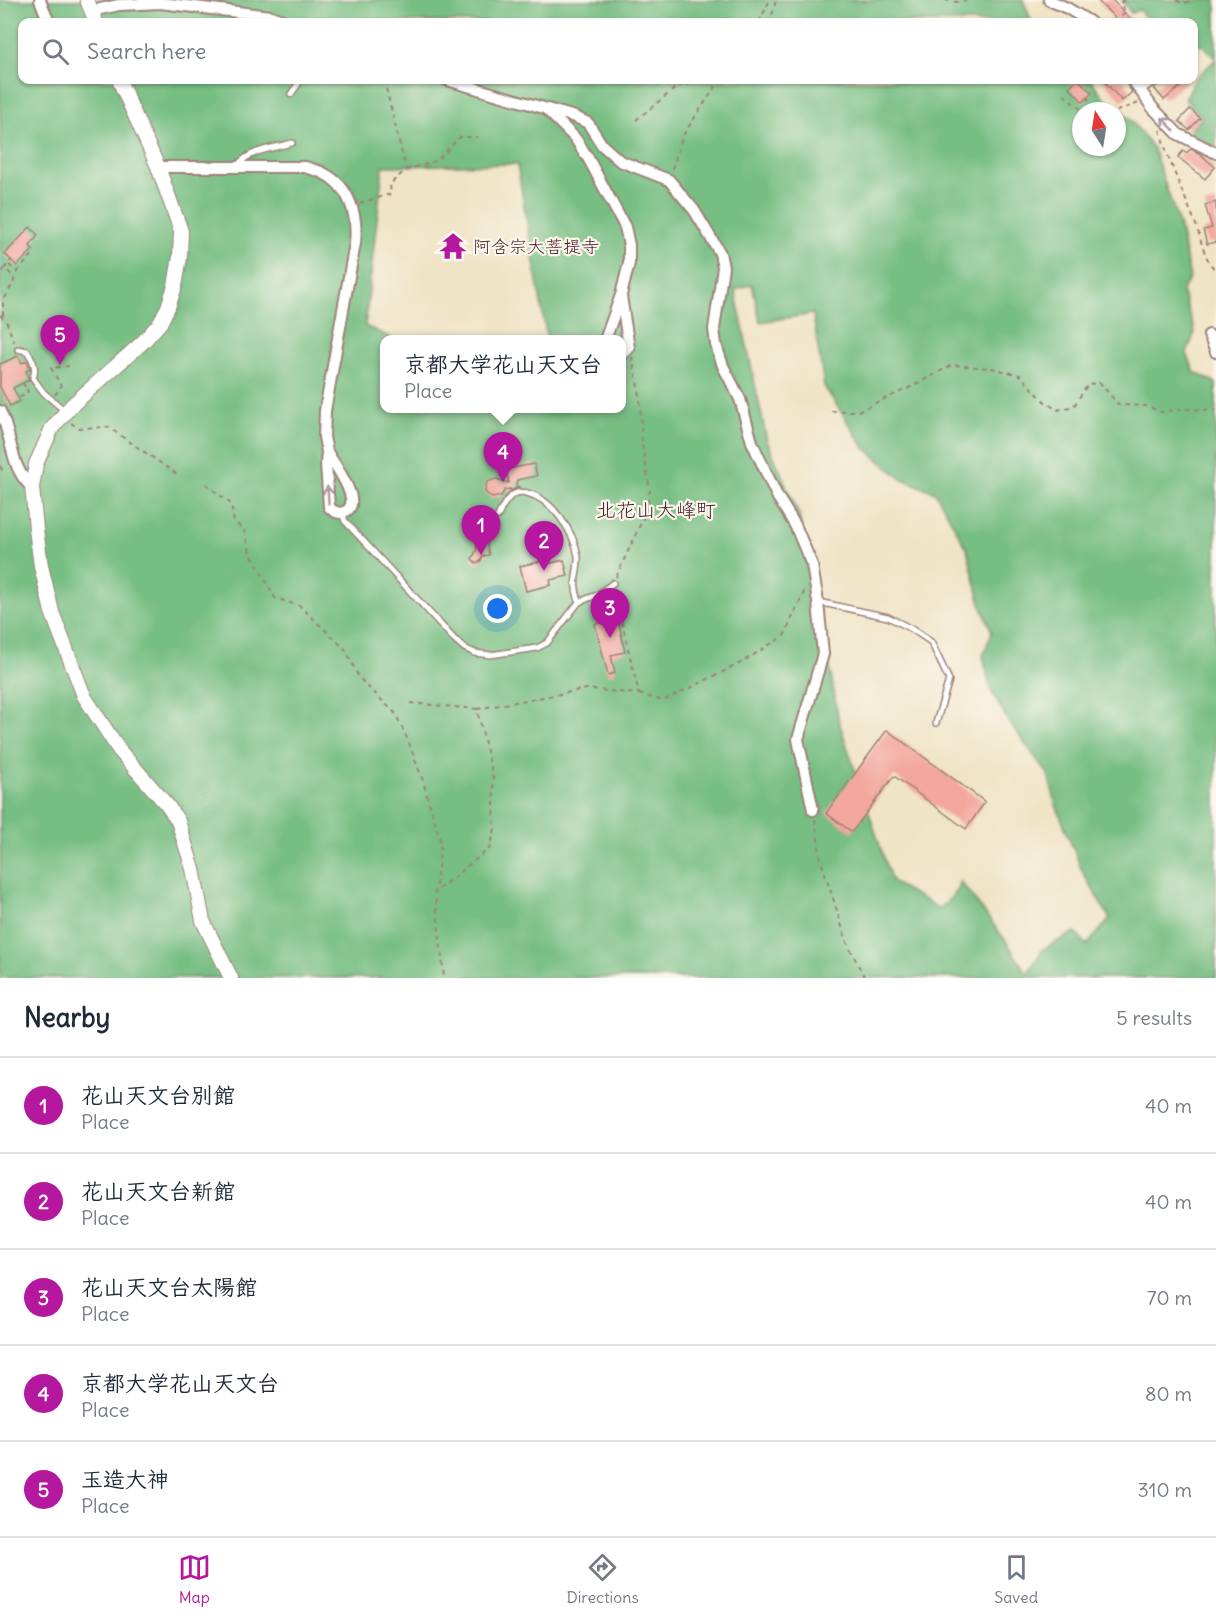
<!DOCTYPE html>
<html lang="en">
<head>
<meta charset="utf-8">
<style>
	:root { --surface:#fff; --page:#f6f6f7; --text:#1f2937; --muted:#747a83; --line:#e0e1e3; --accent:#b5179e }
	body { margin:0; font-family:Delius,"Klee One",sans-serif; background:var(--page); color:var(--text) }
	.compass { position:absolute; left:1072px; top:102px; width:54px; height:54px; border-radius:50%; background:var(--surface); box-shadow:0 2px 4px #0004; rotate:348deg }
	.you { position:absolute; left:498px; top:609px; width:21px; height:21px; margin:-15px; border:4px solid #fff; border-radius:50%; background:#1a73e8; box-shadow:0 0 0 9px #1a73e833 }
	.badge { display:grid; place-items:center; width:39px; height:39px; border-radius:50%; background:var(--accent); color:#fff; font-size:20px; font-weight:700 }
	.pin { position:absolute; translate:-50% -50px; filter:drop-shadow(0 2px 3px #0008) }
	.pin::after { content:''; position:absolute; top:32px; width:21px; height:18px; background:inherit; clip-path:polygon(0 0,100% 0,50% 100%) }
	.popup { position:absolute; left:380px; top:335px; width:246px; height:78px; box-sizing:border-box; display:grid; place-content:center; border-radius:12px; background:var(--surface); filter:drop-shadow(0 2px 4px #0005); font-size:20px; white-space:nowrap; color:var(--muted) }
	.popup b { font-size:22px; color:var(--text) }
	.popup::after { content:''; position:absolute; left:50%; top:100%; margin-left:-12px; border:12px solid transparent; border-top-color:var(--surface) }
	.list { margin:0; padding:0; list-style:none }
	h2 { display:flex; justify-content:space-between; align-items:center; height:78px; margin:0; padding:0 24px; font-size:26px }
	h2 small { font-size:20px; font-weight:400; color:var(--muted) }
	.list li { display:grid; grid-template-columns:39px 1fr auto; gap:18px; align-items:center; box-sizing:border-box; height:96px; padding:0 24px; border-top:2px solid var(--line) }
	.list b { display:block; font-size:22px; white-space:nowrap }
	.list p { margin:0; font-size:20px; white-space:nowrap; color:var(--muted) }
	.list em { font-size:20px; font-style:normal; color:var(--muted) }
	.icon { flex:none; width:33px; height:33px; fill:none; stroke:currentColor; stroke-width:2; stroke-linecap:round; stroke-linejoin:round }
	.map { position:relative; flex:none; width:1216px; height:978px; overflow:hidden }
	.search { position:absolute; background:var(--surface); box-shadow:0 2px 4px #0004; left:18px; right:18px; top:18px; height:66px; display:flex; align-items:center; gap:15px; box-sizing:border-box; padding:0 21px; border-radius:12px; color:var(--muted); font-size:22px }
	.sheet { height:558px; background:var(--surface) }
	nav { display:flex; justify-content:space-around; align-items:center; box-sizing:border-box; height:84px; border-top:2px solid var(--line); background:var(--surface); font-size:16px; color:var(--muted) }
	nav a { display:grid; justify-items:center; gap:3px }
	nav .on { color:var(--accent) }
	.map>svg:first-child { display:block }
	.forest { fill:#77be83; stroke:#606e57; stroke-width:1.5; fill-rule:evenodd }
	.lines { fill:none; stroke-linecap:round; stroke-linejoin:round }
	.stream { stroke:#56bcd4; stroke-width:3 }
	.building { fill:#f3a79f }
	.service-casing { stroke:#9d8278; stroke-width:8 }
	.minor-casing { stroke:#9d8278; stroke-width:14 }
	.tertiary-casing { stroke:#9d8278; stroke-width:16 }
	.path { stroke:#9d8278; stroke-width:2; stroke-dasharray:4.5 4.5; stroke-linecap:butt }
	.service { stroke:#fff; stroke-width:5 }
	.minor { stroke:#fff; stroke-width:10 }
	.tertiary { stroke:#fff; stroke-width:14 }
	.oneway { stroke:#ae9aa0 }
	.labels { text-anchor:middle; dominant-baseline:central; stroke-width:4.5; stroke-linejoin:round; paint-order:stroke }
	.poi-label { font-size:18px; fill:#4a1f2b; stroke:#fbf7ec; text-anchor:start }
	.neighbourhood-label { font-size:20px; fill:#4a1f2b; stroke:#fbf7ec }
</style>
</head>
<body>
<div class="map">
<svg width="1216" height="978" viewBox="0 0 1216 978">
	<rect width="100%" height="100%" fill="#fbf7ec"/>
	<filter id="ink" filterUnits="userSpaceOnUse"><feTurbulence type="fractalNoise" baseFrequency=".0167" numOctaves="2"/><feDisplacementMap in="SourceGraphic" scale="12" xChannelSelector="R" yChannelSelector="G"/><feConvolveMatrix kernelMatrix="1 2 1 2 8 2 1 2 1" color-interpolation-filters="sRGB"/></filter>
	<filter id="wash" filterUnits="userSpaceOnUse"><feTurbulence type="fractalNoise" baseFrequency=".008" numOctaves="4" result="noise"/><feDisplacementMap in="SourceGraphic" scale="24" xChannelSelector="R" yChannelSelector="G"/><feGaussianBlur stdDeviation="1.35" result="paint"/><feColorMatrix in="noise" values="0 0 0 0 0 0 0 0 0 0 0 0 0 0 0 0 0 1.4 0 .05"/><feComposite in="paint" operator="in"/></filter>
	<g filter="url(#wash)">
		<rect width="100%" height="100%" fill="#f0e4c6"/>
		<path class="forest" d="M0,0H1023L1032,22H22V80H1091L1105,99L1130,119L1153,148L1180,228L1190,278L1182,291L1195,332L1187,353L1194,372L1216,383V978H0ZM1081,111H1117V147H1081ZM517,164L547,339L622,340V408H384V340L394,339L365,326L383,166ZM752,284L760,322L813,314L824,386L864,447L902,479L935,492L967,549L981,605L992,632L983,656L991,691L1009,722L1048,774L1056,805L1082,871L1110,919L1087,945L1075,932L1043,949L1027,974L1006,941L960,881L958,890L940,909L895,884L891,879L839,722L825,641L799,515L767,441L735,290Z
			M1122,0H1216V58L1201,44L1194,46V22H1150L1139,10L1131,13Z
			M1216,59V149L1188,134L1202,117L1185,99L1196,78Z"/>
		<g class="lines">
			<path class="stream" d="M0,264L1,260"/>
		</g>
		<g id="blocks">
			<path class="building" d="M1097,0H1112L1134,22H1119Z
				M1077,80H1079L1092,93L1083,102L1069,87Z
				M1103,80H1124L1132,92L1122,101Z
				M1164,80H1189L1164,100L1154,88Z
				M1190,109L1200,118L1189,130L1179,121Z
				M1191,149L1199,153L1215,167L1205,179L1178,157L1183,151L1186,153Z
				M1216,202V242L1207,244L1203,230L1212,228L1205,205Z
				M30,227L38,235L30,246L33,250L17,266L5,254Z
				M18,356L22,363L27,361L28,363L30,369L26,371L29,380L13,388L20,401L10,406L0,387V364Z
				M504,461L513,468L534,464L537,476L517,480L516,486L519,487L510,491V489L505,490L501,496L492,498L485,492L487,482L496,479L509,483Z
				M485,536L489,555L483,556L480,562L476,563L472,559L477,549L475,538Z
				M547,560V564L564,560L568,576L550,580L551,585L526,591L520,566Z
				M618,619L625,652L611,655L615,673L608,675L595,624Z
				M887,730L985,802L966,829L894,776L852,832L826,813Z"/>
		</g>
	</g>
	<g filter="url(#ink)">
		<use href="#blocks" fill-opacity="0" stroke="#9d8278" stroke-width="1.5"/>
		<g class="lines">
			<defs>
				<path id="service" d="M1141,91L1156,80
					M291,94L301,80
					M237,166C249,150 274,148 292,143
					M18,349L27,351C33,360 37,367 33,378L44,393L65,411
					M342,513L345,521L453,638L464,648L475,653L490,655L537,648L547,643L579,602L597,595L613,583
					M498,516C504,503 511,489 527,493C552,499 574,532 578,556C579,566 574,578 576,588C576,592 578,597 579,602
					M818,602L888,617L910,628L931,642L949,680L936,723"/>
				<path id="minor" d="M40,0L49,22
					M1049,0L1067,8L1090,22
					M91,11L119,5L160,3L271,16L288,22
					M447,80L575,117L588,123L602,145L620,161L669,180L694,210L720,253L723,267L714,329L716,345L723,366L740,399L752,442L777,496L795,525L812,565L818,602L823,654L798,739L813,810
					M1133,80L1152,107L1178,134L1216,153
					M547,110L575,138L588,158L625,227L629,245V263L621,295L605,340
					M158,167H305C310,169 318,170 323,173C350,186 358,216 355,243L325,411L324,437L327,452L326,464L329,507C334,512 340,515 346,511C363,503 334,463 327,452
					M621,296L629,348L622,354
					M1209,335L1216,352
					M0,411C12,434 10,470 32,487"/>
				<path id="tertiary" d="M87,0L96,22
					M119,80L158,167L181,231L180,257L175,286L168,307L160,323L143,342L71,406L52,428L36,464L32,487L36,529L41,566L52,612L84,696L119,750L167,805L178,821L193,869L203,921L231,978"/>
			</defs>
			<use href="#service" class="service-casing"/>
			<use href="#minor" class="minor-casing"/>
			<use href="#tertiary" class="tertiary-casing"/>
			<path class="path" d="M945,0L956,2L968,0
				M1177,0L1181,3L1189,2L1191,0
				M759,22L770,0
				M768,22L771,20L776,0
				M1114,22L1126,12L1120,3L1124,0
				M384,80L406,170
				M1064,94L1076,106L1086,111
				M1087,97L1095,111
				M1117,111L1139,103
				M636,120L678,86L692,84L695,80
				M1160,130C1168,160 1181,188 1193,217C1201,236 1202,256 1216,271
				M672,169L683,135L720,80
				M360,203L391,194L390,184L406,170L436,161L460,137H477
				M9,265L18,272L17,274
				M4,269L11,260
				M0,271L7,270L14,278V281L3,302V318
				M17,272L35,252
				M0,315L7,323L14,342
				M23,383L27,390
				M55,395L61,386L51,368L70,366
				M20,397L28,393L27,390L32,387
				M831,411H858L911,387L952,365L991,368L1020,375L1044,401L1057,410L1074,406L1088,384L1100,383L1119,405L1147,406L1161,412L1182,409L1216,410
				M71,423L79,428L108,427L178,475
				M0,466L2,470L0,472
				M206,484L231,504L234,522L244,530L250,552L275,598L300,606L346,650L359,678L395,713L407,738L422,778L441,843L435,892L444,978
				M616,577L647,510L650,490L642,444L640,397L632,357
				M639,694L663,701L737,665L784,636L805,590
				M410,703L477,709L493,777L495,829L490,848L435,892
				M477,709L587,689L639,694L614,590
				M815,819L821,861L848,945L865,978"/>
			<use href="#service" class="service"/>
			<use href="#minor" class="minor"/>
			<use href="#tertiary" class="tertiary"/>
		</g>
		<defs><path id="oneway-shaft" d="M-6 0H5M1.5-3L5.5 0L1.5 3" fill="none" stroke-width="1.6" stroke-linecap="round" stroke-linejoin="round" transform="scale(1.5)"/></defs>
		<g class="oneway">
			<use href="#oneway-shaft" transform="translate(1168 124) rotate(-134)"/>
			<use href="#oneway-shaft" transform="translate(328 495) rotate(-94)"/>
		</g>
	</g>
	<defs>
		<symbol id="temple-bare" viewBox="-9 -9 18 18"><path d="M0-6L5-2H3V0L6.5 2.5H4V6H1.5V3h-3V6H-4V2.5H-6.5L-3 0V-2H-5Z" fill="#b5179e" stroke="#fbf7ec" stroke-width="2.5" paint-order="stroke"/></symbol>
	</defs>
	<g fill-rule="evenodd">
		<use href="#temple-bare" x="434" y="227" width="38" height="38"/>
	</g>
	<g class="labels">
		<g class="poi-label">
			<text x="473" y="246">阿含宗大菩提寺</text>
		</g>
		<g class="neighbourhood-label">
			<text x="656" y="509">北花山大峰町</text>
		</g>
	</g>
</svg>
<svg class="compass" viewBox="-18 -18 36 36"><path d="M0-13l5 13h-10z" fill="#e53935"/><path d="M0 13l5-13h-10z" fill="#747a83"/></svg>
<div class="you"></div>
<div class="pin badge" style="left:481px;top:555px">1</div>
<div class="pin badge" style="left:544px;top:571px">2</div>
<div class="pin badge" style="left:610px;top:638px">3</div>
<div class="pin badge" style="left:503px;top:482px">4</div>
<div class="popup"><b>京都大学花山天文台</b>Place</div>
<div class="pin badge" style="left:60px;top:365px">5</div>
<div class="search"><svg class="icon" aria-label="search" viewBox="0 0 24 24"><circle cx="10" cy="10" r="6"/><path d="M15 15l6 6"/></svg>Search here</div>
</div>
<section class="sheet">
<h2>Nearby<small>5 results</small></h2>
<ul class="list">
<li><span class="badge">1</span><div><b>花山天文台別館</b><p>Place</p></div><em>40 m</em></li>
<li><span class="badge">2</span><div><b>花山天文台新館</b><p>Place</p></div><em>40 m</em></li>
<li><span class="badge">3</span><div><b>花山天文台太陽館</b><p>Place</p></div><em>70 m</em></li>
<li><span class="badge">4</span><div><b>京都大学花山天文台</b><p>Place</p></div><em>80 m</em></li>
<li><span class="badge">5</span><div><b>玉造大神</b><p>Place</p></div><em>310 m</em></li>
</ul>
</section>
<nav>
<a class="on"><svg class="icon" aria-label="map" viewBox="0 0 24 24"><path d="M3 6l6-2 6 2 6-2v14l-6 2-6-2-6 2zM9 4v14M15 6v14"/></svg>Map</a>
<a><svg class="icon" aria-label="directions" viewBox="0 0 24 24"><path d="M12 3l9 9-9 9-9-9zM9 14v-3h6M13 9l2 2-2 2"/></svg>Directions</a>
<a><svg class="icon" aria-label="saved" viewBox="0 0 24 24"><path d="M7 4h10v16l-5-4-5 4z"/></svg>Saved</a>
</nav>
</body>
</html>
